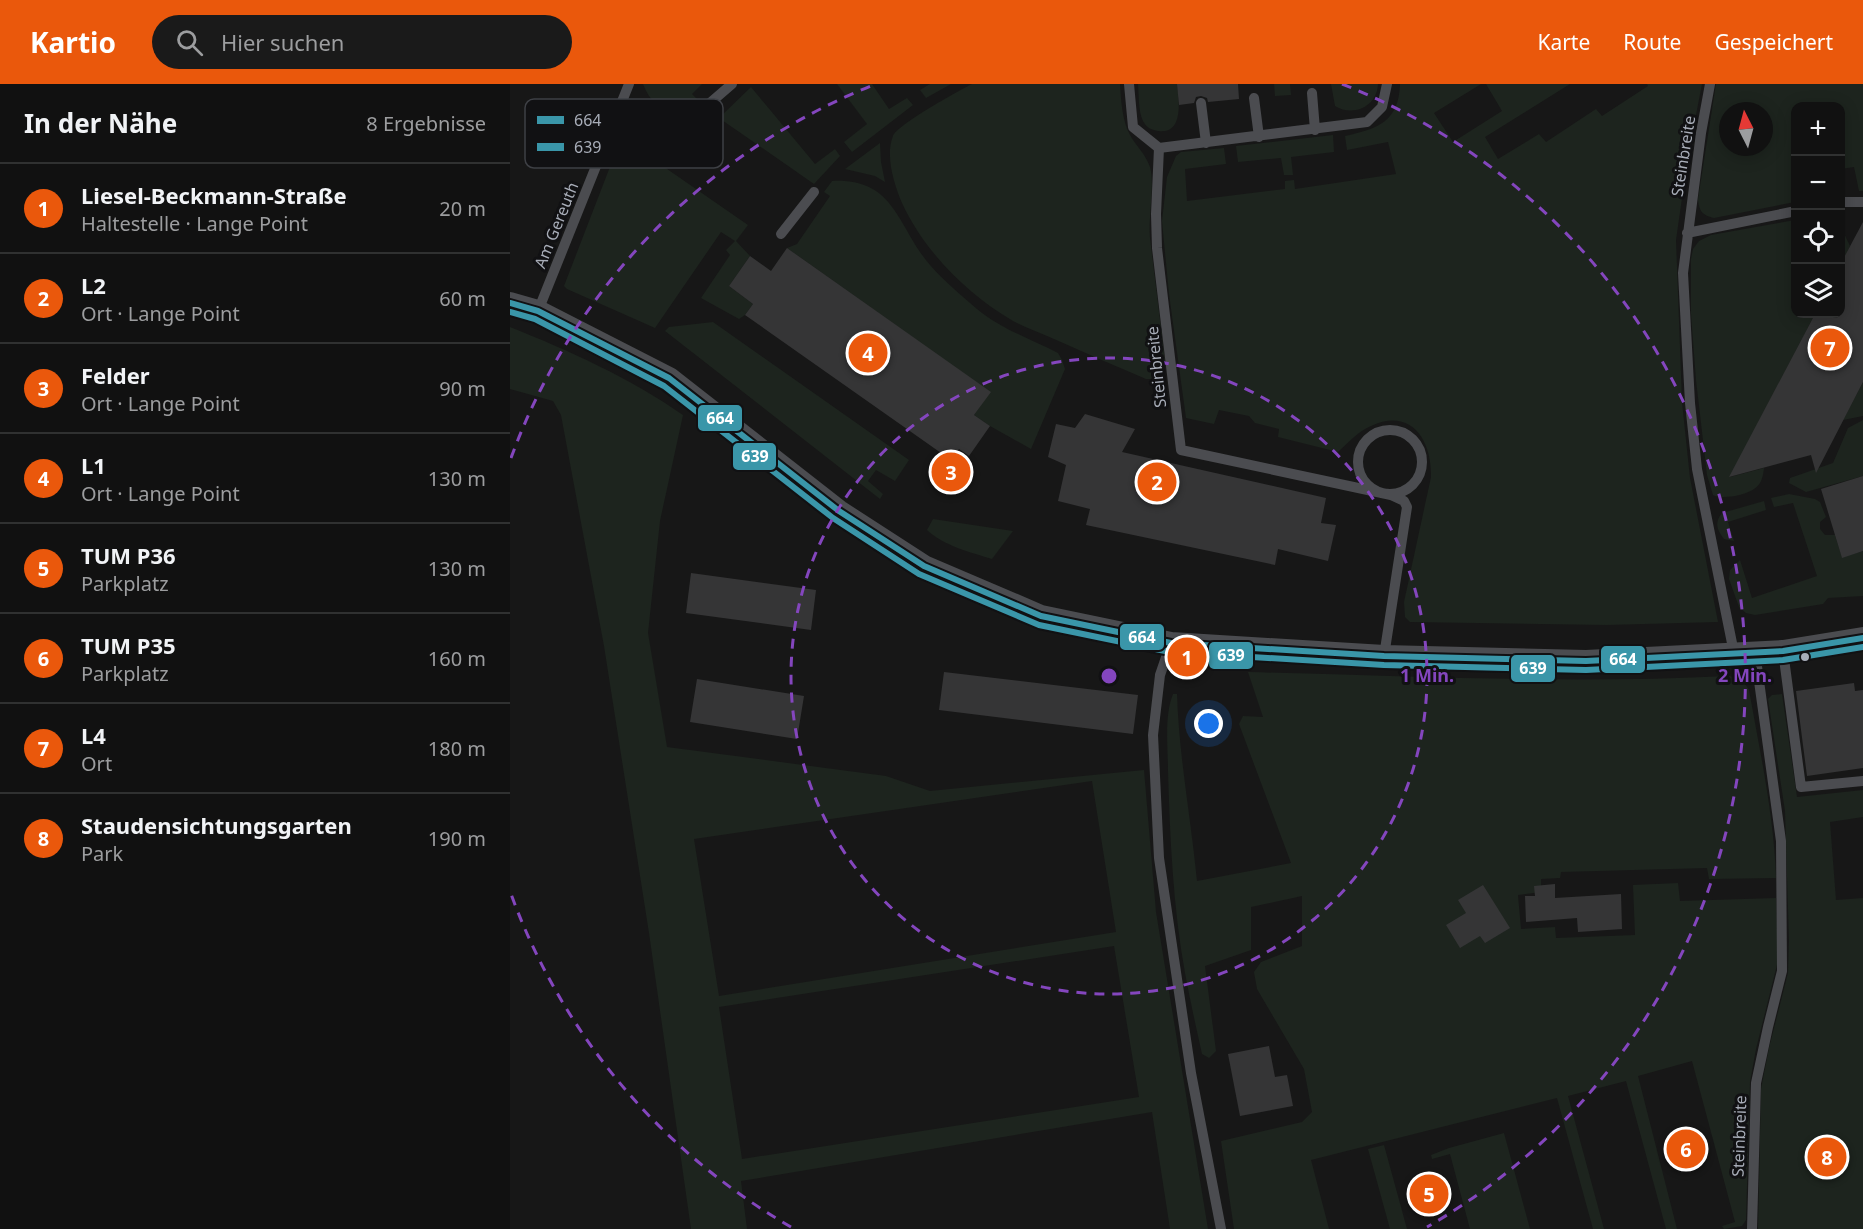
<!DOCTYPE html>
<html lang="de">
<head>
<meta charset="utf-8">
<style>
	:root { --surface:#111; --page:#1a1a1a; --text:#f1f3f6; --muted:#9c9d9f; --line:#303131; --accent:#ea580c }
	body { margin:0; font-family:"Noto Sans",sans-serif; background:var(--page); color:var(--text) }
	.controls { position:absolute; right:18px; top:18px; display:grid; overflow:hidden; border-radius:12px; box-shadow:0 3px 15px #0003 }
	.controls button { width:54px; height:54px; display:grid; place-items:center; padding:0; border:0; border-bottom:2px solid var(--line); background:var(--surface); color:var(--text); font:30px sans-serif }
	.compass { position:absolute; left:1209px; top:18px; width:54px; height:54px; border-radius:50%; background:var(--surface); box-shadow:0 3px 15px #0003; rotate:354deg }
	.you { position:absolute; left:699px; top:640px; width:21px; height:21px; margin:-15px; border:4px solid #fff; border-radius:50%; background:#1a73e8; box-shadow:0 0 0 9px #1a73e833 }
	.badge { display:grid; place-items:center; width:39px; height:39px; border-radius:50%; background:var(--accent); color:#fff; font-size:20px; font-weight:700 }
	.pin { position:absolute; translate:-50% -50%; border:3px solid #fff; box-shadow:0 2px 6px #0006 }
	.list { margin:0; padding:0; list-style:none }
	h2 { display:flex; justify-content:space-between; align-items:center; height:78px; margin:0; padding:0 24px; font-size:26px }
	h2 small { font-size:20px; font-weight:400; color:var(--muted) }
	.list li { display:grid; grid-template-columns:39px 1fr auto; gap:18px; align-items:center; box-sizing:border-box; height:90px; padding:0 24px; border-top:2px solid var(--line) }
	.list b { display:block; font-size:22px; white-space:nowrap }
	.list p { margin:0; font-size:20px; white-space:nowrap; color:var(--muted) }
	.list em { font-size:20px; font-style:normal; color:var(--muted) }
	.icon { flex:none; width:33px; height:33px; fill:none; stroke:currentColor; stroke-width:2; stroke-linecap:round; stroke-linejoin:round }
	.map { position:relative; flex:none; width:1353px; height:1145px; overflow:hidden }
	header { display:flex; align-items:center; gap:36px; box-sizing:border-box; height:84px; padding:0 30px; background:var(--accent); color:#fff }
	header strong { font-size:28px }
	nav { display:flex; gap:33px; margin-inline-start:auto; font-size:21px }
	.search { width:420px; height:54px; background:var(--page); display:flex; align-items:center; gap:15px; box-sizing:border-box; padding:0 21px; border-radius:33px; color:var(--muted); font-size:22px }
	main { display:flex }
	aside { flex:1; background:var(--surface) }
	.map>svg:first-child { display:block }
	.green { fill:#1d241e; fill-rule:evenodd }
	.building { fill:#353536 }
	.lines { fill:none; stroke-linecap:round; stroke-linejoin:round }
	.service { stroke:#4b4c50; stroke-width:10 }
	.minor { stroke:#4b4c50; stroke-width:22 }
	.bus-1-casing { stroke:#111113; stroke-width:10 }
	.bus-2-casing { stroke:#111113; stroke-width:10 }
	.bus-1 { stroke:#3a96a9; stroke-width:6 }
	.bus-2 { stroke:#3a96a9; stroke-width:6 }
	.ring { fill:none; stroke:#8446be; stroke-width:3; stroke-dasharray:10 8 }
	.bus-dot { fill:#a8adb8; stroke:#111113; stroke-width:2 }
	.labels { text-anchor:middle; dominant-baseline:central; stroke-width:6; stroke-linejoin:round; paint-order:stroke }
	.street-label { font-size:16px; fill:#a8adb8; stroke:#111113 }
	.key { fill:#111113; stroke:#3e4045; stroke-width:1.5 }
	.key-label { font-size:16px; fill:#a8adb8 }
	.centre { fill:#8446be; stroke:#111113; stroke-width:3 }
	.ring-label { font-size:18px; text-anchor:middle; font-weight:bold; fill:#8446be; stroke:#111113; stroke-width:6; stroke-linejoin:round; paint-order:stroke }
	.line-badge { stroke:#111113; stroke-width:2 }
	.badge-label { font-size:16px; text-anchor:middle; font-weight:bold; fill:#fff }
</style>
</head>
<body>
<header>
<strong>Kartio</strong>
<div class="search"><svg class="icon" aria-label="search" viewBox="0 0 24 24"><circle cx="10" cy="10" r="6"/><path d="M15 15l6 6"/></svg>Hier suchen</div>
<nav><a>Karte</a><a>Route</a><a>Gespeichert</a></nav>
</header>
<main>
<aside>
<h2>In der Nähe<small>8 Ergebnisse</small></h2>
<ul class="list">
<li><span class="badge">1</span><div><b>Liesel-Beckmann-Straße</b><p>Haltestelle · Lange Point</p></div><em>20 m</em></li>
<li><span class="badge">2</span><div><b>L2</b><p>Ort · Lange Point</p></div><em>60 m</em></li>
<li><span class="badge">3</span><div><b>Felder</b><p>Ort · Lange Point</p></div><em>90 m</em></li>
<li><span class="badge">4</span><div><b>L1</b><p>Ort · Lange Point</p></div><em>130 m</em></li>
<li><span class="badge">5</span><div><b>TUM P36</b><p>Parkplatz</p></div><em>130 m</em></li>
<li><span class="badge">6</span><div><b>TUM P35</b><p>Parkplatz</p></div><em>160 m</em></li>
<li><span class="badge">7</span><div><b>L4</b><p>Ort</p></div><em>180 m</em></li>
<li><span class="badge">8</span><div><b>Staudensichtungsgarten</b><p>Park</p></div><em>190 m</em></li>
</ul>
</aside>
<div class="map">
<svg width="1353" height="1145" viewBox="0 0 1353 1145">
	<rect width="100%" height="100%" fill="#171717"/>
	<path class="green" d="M133,0H192L182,10L188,16C164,30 144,29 133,0Z
		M327,0H362L379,25L397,14L403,21L342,68L334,58L357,40Z
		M420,0H441L416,14L410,6Z
		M462,0H610C611,16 612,36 620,51C626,62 635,69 640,83C645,100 638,134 640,154L655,277L650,292L645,295H636C606,282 575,269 544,255C531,249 516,244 503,237C457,210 414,167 392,119C384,100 375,72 383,52C387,41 448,7 462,0Z
		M628,0H667C669,16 674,51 648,47C641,46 636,43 633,37C628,27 629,11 628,0Z
		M764,0H780L781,11L765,12Z
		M821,0H868C867,23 843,33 825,22Z
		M890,0H971L924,29L943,58L992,27L976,0H1060L975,53L988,75L1029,50L1036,58L1086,25L1092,32L1138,2L1137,0H1192L1178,72L1166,156L1172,318L1180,394L1208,538L1097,541L900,538L895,533L894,518L921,393C922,356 901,323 861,342C847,348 838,359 828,368L768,353L769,345L745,339L739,332L709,326L704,340L676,334L659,210L652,137L657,93L666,72L671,68L714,64L716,80L675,85L677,117L775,105V97L784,96L785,105L886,90L878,58L837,66L835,52C867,45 889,38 890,0Z
		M1206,0H1353V107H1349L1344,83L1331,85L1330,22H1286L1285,118L1204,134C1192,131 1189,127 1188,115ZM1218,27H1254V63H1218Z
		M241,3L305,80L325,65L330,72L304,100L209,34Z
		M134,50L145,51L162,60L147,78L238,141L226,157L240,172L219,202L243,220L235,231L229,235L191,214L220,171L216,166L225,157L211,148L145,244L57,205L54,202L108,62L122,51Z
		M823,51L824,68L781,73L783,91H774L771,74L728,78L726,62Z
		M370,59L371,78L375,98L365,92L335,85Z
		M322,97C386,94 387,143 420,181C434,197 451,211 467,225C491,245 521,255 548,269L552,276L555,285L521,365L480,342L464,331L480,308L277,164L287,160L320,112L314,108Z
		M1285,136L1286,230H1305L1220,393L1254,384C1253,392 1252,400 1244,405C1236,411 1211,416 1203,411L1197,391L1186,296L1181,230V175L1183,165L1189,157L1201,151Z
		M1331,143L1340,162L1331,181Z
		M203,238L399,376L385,397L366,386L358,397L373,410L370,415L155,247L159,243Z
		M0,243C60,267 120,294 173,331L150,437L138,549L157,663L376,692L420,707L634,686L646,828L698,1145H660L642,1028L231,1097L237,1145H181L139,849L94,562L51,331L43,317L0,305ZM582,697L606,848L209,912L184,755ZM604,862L629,1013L232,1075L209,923Z
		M1353,298V332L1333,336Z
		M1353,336V392L1296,408L1279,399L1280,394L1323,379L1338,344Z
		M1279,410L1305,415L1310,418L1316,433L1310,438V445L1315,451H1325L1332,473L1353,467V512L1318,514L1313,520L1245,531L1236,529L1229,523L1219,495L1220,486L1230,476L1242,514L1307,492L1283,419L1264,423L1261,414Z
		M1254,417L1256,426L1218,438L1224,457L1214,455C1207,446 1204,439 1212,429Z
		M423,435L503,447L482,475C460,468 434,462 417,446Z
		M738,588C898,592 1059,600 1219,592L1232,595L1239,606C1250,668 1264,731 1266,794L1199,795L1197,784L1051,788L1050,794L1031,795V808L1008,811L1011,845L1045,843L1046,854L1125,851L1123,801L1168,799L1170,817L1266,814L1268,877L1246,965L1240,998L1236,1136L1232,1142L1214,1145L1212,1142L1225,1138L1182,977L1128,992L1167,1145H1156L1116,997L1058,1012L1094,1145H1083L1047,1014L801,1076L819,1145H724L711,1057L792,1038L802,1028L794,985L747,905L744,888L751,878L792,862V812L741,823V866L695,882L706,967L699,974L692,970C686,943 680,916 675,889C663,823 660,755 658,687C658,663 654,632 663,610H667C669,673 681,735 687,797L781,779L729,640L733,632L753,633Z
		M1272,610L1287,713L1353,706V733L1320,738L1326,816L1353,814V1145H1248L1251,1005L1259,964L1278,889L1279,857L1275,727L1258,615L1262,611Z
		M994,1049L1020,1145H960L940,1070L922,1075L921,1071L939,1064Z
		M874,1061L897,1145H880L858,1065Z"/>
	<path class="building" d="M667,0H728L729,15L698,18L697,14L691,12L686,13L684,19L669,21Z
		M1353,138V298L1306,389L1301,371L1219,393L1305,230H1330V181Z
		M277,164L481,308L464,331L480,342L459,372L449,365L441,376L235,231L243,220L219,202L240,172L261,187Z
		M575,330L625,345L612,368L816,414L811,439L826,441L818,477L768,465L765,481L576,441L580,425L548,417L556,381L538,373L546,340L565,344Z
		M1353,392V467L1332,474L1311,405Z
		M181,489L306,506L301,546L176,529Z
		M434,588L628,611L623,650L429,626Z
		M187,595L294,612L287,655L180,638Z
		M1344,599L1345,607L1353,606V684L1297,692L1286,607Z
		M1045,800V814L1111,810L1112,845L1068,848L1067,834L1016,838L1015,812H1025L1024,802Z
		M973,801L1000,844L975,859L970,852L950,864L936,841L956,829L948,816Z
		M759,962L765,993L777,991L783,1022L730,1032L718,970Z"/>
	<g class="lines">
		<path class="service" d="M619,0L623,43L649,64
			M1200,0L1191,49L1173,189L1180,319L1187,385L1224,569
			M802,9L805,46
			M744,14L749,53
			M691,19L696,59
			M109,27L171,44L222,0
			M1330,118H1353
			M1177,149L1286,127
			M271,150L304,108
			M28,227L119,0
			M848 378a32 32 0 1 1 64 0a32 32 0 1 1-64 0Z
			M661,559L650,591L643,651L649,774L681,989L711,1145
			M1273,567L1291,703L1353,697
			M874,572L897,423L894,417L881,411L671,366L647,164L646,130L649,64L857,38L872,23L877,0
			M1242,1145L1246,999L1258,943L1272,887L1271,757L1245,568"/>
		<path class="minor" d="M0,219L28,227L159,294L329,427L414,482L531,532L661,559L874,572L1076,577L1273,567L1353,554"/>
		<defs>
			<path id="bus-1" d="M0,219L28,227L159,294L329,427L414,482L531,532L661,559L874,572L1076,577L1273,567L1353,554"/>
			<path id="bus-2" d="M0,228L25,235L154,302L323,434L409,490L529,541L660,568L874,581L1076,586L1273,576L1353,563"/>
		</defs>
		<use href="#bus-1" class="bus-1-casing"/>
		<use href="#bus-2" class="bus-2-casing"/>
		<use href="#bus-1" class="bus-1"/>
		<use href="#bus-2" class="bus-2"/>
	</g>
	<g class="ring">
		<circle cx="599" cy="592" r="318"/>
		<path d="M281 1143A636 636 0 0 1 1 810M1 374A636 636 0 0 1 366 0M832 0A636 636 0 0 1 917 1143"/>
	</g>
	<circle class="bus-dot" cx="1295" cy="573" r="5"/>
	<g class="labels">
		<g class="street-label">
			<text transform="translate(1173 72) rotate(-81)">Steinbreite</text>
			<text transform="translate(46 141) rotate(-68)">Am Gereuth</text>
			<text transform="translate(646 283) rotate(-96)">Steinbreite</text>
			<text transform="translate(1229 1052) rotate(-88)">Steinbreite</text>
		</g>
	</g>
	<rect x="15" y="15" width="198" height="69" rx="9" class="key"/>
	<rect x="27" y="32" width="27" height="8" fill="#3a96a9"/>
	<rect x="27" y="59" width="27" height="8" fill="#3a96a9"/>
	<g class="key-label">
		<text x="64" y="42">664</text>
		<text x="64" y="69">639</text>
	</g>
	<circle cx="599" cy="592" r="9" class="centre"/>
	<g class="ring-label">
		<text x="917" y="598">1 Min.</text>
		<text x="1235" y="598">2 Min.</text>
	</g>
	<g class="line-badge">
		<rect x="187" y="320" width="46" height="28" rx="6" fill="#3a96a9"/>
		<rect x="222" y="358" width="45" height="29" rx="6" fill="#3a96a9"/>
		<rect x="609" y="539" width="46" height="28" rx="6" fill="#3a96a9"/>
		<rect x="698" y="557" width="46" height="29" rx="6" fill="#3a96a9"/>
		<rect x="1090" y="561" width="46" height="29" rx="6" fill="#3a96a9"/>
		<rect x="1000" y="570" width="46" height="29" rx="6" fill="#3a96a9"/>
	</g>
	<g class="badge-label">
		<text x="210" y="340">664</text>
		<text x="245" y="378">639</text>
		<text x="632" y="559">664</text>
		<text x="721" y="577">639</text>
		<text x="1113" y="581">664</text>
		<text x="1023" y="590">639</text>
	</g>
</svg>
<div class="controls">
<button>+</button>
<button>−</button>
<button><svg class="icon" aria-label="locate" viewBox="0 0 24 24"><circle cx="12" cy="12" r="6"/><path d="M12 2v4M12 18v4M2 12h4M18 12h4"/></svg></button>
<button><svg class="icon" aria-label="layers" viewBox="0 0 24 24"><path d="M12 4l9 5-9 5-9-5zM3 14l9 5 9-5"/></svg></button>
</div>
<svg class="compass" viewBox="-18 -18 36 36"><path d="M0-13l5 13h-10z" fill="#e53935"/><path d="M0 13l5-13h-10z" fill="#9c9d9f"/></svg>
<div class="you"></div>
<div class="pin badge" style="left:677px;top:573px">1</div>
<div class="pin badge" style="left:647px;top:398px">2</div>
<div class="pin badge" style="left:441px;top:388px">3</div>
<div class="pin badge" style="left:358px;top:269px">4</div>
<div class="pin badge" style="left:919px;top:1110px">5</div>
<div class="pin badge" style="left:1176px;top:1065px">6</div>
<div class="pin badge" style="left:1320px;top:264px">7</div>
<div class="pin badge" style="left:1317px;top:1073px">8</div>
</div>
</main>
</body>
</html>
